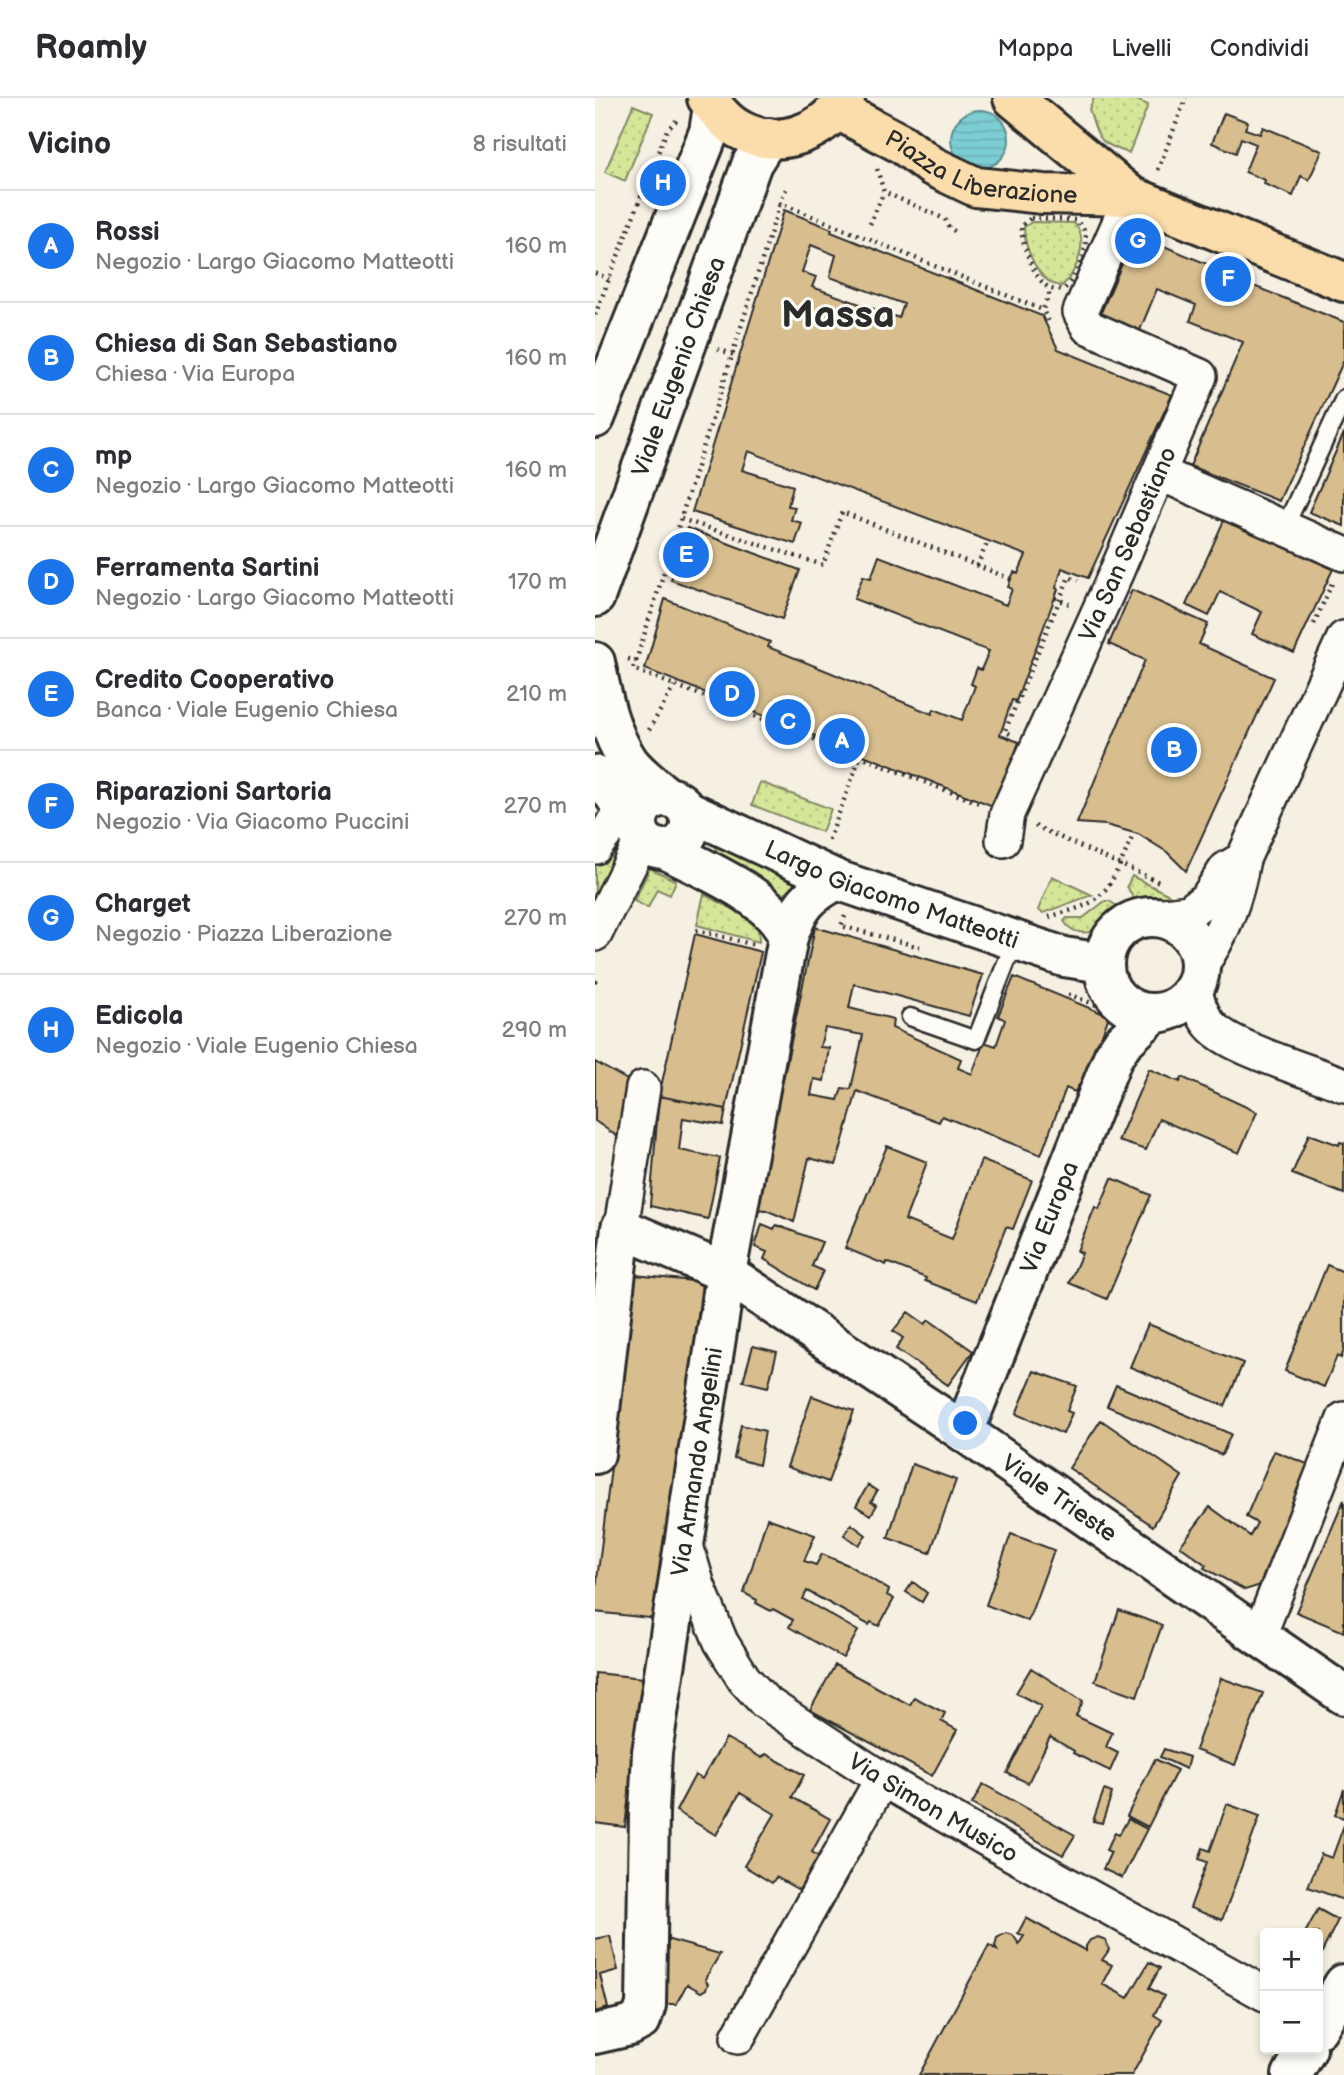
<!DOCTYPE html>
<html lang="it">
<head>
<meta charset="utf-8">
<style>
	:root { --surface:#fff; --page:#f2f2f3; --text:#2b2b33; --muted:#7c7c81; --line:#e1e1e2; --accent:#1a73e8 }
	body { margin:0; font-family:"Balsamiq Sans",sans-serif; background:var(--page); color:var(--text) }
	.controls { position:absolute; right:21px; bottom:21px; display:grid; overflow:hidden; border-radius:7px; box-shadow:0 4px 10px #0003 }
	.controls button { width:63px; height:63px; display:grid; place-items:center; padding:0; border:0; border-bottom:2px solid var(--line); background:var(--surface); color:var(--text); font:35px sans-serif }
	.you { position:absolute; left:371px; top:1326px; width:24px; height:24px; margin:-18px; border:5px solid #fff; border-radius:50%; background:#1a73e8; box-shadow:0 0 0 10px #1a73e833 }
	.badge { display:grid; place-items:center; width:46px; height:46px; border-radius:50%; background:var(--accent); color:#fff; font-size:23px; font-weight:700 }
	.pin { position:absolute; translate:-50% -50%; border:4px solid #fff; box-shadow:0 2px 7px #0006 }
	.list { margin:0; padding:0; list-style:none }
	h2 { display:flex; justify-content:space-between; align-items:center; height:91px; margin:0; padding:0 28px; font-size:30px }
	h2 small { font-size:23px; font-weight:400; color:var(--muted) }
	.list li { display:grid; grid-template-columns:46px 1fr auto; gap:21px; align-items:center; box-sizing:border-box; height:112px; padding:0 28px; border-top:2px solid var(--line) }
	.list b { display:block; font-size:26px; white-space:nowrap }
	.list p { margin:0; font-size:23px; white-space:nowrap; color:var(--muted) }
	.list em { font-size:23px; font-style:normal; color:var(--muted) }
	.map { position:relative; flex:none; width:749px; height:1977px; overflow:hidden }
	header { display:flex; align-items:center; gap:42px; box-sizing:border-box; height:98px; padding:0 35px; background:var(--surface); border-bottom:2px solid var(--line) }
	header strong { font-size:33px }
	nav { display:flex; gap:38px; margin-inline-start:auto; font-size:24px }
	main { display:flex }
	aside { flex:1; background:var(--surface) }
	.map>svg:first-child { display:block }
	.grass { fill:url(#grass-dots); stroke:#808862; stroke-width:2 }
	.water { fill:url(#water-rules); stroke:#5c8d90; stroke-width:2 }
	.building { fill:#d8be8e; stroke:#2b2b2b; stroke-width:2; fill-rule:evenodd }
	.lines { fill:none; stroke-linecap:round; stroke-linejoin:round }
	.lane-casing { stroke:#2b2b2b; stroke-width:21 }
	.street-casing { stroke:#2b2b2b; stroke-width:38 }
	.secondary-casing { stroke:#2b2b2b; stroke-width:44 }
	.primary-casing { stroke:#2b2b2b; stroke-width:44 }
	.path { stroke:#2b2b2b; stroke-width:4.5; stroke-dasharray:2 5; stroke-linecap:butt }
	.lane { stroke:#fdfcf7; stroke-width:16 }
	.street { stroke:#fdfcf7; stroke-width:33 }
	.secondary { stroke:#fdfcf7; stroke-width:38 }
	.primary { stroke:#fbddab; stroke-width:38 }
	.labels { text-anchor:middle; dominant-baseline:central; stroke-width:6; stroke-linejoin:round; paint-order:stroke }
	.street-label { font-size:24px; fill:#2b2b2b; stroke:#fdfcf7 }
	.town-label { font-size:38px; font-weight:bold; fill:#2b2b2b; stroke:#fdfcf7 }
</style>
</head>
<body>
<header>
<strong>Roamly</strong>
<nav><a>Mappa</a><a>Livelli</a><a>Condividi</a></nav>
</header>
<main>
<aside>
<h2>Vicino<small>8 risultati</small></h2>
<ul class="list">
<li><span class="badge">A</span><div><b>Rossi</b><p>Negozio · Largo Giacomo Matteotti</p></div><em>160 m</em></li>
<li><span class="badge">B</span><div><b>Chiesa di San Sebastiano</b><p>Chiesa · Via Europa</p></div><em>160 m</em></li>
<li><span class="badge">C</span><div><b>mp</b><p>Negozio · Largo Giacomo Matteotti</p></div><em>160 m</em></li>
<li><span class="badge">D</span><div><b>Ferramenta Sartini</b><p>Negozio · Largo Giacomo Matteotti</p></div><em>170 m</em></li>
<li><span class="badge">E</span><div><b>Credito Cooperativo</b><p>Banca · Viale Eugenio Chiesa</p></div><em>210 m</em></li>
<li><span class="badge">F</span><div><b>Riparazioni Sartoria</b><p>Negozio · Via Giacomo Puccini</p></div><em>270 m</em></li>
<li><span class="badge">G</span><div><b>Charget</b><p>Negozio · Piazza Liberazione</p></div><em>270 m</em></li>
<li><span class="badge">H</span><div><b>Edicola</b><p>Negozio · Viale Eugenio Chiesa</p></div><em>290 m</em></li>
</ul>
</aside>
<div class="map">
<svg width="749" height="1977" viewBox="0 0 749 1977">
	<defs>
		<pattern id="grass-dots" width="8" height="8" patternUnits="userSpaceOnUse" patternTransform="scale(1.75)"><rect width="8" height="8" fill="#d5e699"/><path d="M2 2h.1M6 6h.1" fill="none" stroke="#b7c584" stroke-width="1.8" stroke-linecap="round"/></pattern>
		<pattern id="water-rules" width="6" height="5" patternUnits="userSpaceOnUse" patternTransform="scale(1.75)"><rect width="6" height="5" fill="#7dced4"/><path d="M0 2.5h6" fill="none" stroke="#6cb1b6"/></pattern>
	</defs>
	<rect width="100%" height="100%" fill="#f6f0e2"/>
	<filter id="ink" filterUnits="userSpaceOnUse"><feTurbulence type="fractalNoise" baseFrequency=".0143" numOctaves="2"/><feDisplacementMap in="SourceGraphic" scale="14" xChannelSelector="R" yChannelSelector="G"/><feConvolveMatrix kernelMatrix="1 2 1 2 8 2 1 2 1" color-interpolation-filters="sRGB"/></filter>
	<g filter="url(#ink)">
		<path class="grass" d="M499,0H537L553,7L534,55C503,45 504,42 494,11Z
			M38,7L58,15L30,83L10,74Z
			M437,124L479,125C495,141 482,174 467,188C444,187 429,150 429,129Z
			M165,684L236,711L227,734L157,707Z
			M123,742L207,781L189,796L184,807L118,763Z
			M19,744L28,750L0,804V768Z
			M55,770L81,783L75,797L62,791L53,810L39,803Z
			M457,778L497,797L448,815L443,812Z
			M537,778L578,799L599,801L555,807L541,806L532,788Z
			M109,796L163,824L164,844L102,827Z
			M510,803H514L522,808V813C513,832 482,845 469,823L472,820H488Z"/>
		<path class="water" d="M356 41a29 29 0 1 1 58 0a29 29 0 1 1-58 0Z"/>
		<path class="building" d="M629,15L653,24L650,31L665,36L668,29L727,53L714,82L706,78L698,98L669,86L670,82L650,74L661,46L646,40L641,55L617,45Z
			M66,73L77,78L70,97L59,92Z
			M189,112L237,131L236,134L447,218L463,251L577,297L493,480L467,470L461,490L463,491L421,603L417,602L405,637L424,644L405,700L402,698L398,708L215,636L213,641L201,636L203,631L50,571L70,501L175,544L173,549L337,616L339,611L367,622L380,588L376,586L382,570L386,572L394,553L259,501L268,478L276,480L284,458L411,507L417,491L413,489L416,481L419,474L423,476L431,457L153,353L147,372L198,388L193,408L200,409L196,422L207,425L200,446L97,414ZM216,147L241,157L235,179L309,206L304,220L217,189L221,179L207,174Z
			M540,136L617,168L616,171L749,224V262L684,403L595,368L648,244L595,223L601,207L562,191L543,237L504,219Z
			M749,335V428L714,414Z
			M629,422L738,471L699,555L657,536L667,514L625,494L614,518L591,507Z
			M92,430L205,472L187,521L76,482Z
			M537,492L613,526L604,546L679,580L591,773L572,754L543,736L511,727L482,725L550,562L514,546Z
			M220,829L388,877L374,918L259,886L254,910L298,921L297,930L366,961L363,970L377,976L389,944L401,948L410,922L403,918L419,879L514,918L487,990L483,988L480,994L471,990L446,1057L347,1018L344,1024L262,993L241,1067L214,1060L199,1124L171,1112L161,1111ZM230,930L268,937L256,991L247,990L243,1002L216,997L219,981L229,983L234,950L225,949Z
			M100,836L166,854L131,1011L64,998Z
			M0,964L36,984L29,1043L0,1023Z
			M554,971L585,984L587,979L662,1014L644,1055L564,1021L551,1052L523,1043Z
			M64,998L131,1011L128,1027L88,1020L84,1052L125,1060L113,1121L55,1108Z
			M714,1036L744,1047L745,1044L749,1045V1096L697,1076Z
			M292,1048L332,1064L310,1122L357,1141L386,1062L437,1082L418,1131L411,1129L382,1203L330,1183L331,1180L292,1164L291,1167L250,1150Z
			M517,1080L556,1097L512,1201L474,1185L487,1155L482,1153L500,1109L504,1111Z
			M167,1126L179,1131L181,1127L227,1144L217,1168L228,1173L219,1192L169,1161L172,1154L160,1149Z
			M732,1167L749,1174V1252L746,1260L742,1258L729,1289L690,1273Z
			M40,1177L107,1184L90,1328H87L63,1521L0,1514V1498Z
			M313,1214L330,1226L334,1222L378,1253L353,1287L301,1251L308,1240L298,1233Z
			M553,1226L648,1265L630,1308L535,1269Z
			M158,1248L182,1254L173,1289L148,1283Z
			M439,1273L482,1288L472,1313L477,1315L468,1336L421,1316Z
			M521,1287L636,1336L627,1357L512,1308Z
			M217,1298L259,1313L233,1384L192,1369Z
			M506,1322L587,1378L558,1428L474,1370Z
			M146,1327L170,1333L164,1367L139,1360Z
			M679,1353L715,1367L666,1487L650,1492L609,1470L611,1467L585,1448L615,1409L655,1438L662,1425L651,1419Z
			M317,1366L361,1382L335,1455L293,1440Z
			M273,1387L282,1393L276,1404L282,1407L276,1417L261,1408Z
			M749,1402V1534L701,1514Z
			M172,1420L220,1437L209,1463L221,1467L227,1456L253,1467L294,1492L292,1497L299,1501L284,1528L276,1524L274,1527L212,1493L208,1501L263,1533L248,1560L194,1529L198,1522L178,1511L176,1513L161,1505L162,1502L149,1495Z
			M256,1426L271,1437L264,1447L249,1437Z
			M416,1436L459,1452L433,1523L391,1507Z
			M318,1484L332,1495L327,1504L311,1494Z
			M524,1512L567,1527L542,1598L500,1583Z
			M240,1567L315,1607L319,1599L350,1615L346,1623L362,1632L337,1678L215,1612Z
			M436,1570L488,1603L481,1618L517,1635L511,1649L523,1655L515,1673L478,1655L479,1653L455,1639L433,1685L412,1675L446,1608L421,1595Z
			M0,1575L48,1580L30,1729L0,1725Z
			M626,1580L668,1595L640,1667L600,1652Z
			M131,1640L167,1660L171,1656L209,1677L197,1699L235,1721L217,1754L224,1759L204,1792L181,1779L177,1785L149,1768L180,1716L145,1695L121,1737L81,1713L100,1677L107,1681Z
			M569,1651L594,1659L591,1671L565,1659Z
			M560,1661L582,1672L553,1729L532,1718Z
			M388,1686L480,1737L468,1757L377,1706Z
			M749,1691V1720L740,1717Z
			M509,1692L517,1695L507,1725L498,1723Z
			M632,1706L665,1718L627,1822L595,1810L612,1764L604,1761L608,1750L615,1753Z
			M533,1721L552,1731L527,1780L508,1771L516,1754L511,1752L520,1735L524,1737Z
			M749,1727V1802L713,1789L726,1756L737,1760Z
			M723,1811L743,1822L723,1862V1835H710Z
			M431,1820L491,1853V1848L495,1842L503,1839L511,1842L514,1852L507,1862L517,1867L507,1886L533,1900L554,1864L565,1870L554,1890L569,1898L559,1917L567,1922L537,1977H324L394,1847L402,1852L400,1848L402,1840L411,1835L418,1837L424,1846L429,1838L423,1835Z
			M15,1838L23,1872L5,1877L13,1910L0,1914V1841Z
			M71,1841L125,1856L110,1881L113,1886L111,1891L106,1894L92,1886L81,1906H71Z"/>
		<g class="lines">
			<defs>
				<path id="lane" d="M689,431L749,300
					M315,919L381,942L420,842"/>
				<g id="street">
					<path d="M564,375L749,456"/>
					<path id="s1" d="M408,742L412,716L521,475L605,278L493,229L485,214L536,98"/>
					<path d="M0,749L26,716H34"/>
					<path d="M561,818L594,814L612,800L631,771L648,761"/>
					<path d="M0,836L42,752L43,732"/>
					<path d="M605,868C628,838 642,798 648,761L749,540"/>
					<path d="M599,891C603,904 607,920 618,930C639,951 718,974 749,987"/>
					<path d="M26,1130L48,990"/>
					<path id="s2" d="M90,1444L103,1488L126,1544L149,1581L170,1604L287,1681L419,1757L670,1896"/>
					<path d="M664,1538L749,1321"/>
					<path d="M143,1939L287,1681"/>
				</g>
				<g id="secondary">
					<path d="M0,320L114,34L118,9"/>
					<path id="s3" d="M0,499L157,65L173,40"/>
					<path d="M0,564C7,598 14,635 34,664C44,677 59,688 71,698"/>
					<path d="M0,677L15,691L43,732"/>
					<circle cx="69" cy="725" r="26"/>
					<path id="s4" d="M92,712L242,782L469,859L508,865"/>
					<path d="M70,751C109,772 176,797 193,839"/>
					<circle cx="557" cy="867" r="48"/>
					<path id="s5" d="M369,1334L518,959L528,944L559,915"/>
					<path id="s6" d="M0,1356L26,1130L131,1175L369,1334L749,1597"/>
					<path d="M723,1930L749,1886"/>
					<path id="s7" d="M0,1936L35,1928L46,1922L51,1907L54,1714L57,1654L131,1175L193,839C204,808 213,797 242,782"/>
					<path d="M697,1977L712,1951"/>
				</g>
				<g id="primary">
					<path d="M112,0C122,13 132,26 147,33C184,52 230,34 250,0"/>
					<path d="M418,0L536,98L749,184"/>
					<path id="s8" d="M243,12L307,46L337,68L381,89L448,96L536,98"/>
				</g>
			</defs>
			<use href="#lane" class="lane-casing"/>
			<use href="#street" class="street-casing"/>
			<use href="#secondary" class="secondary-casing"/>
			<use href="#primary" class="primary-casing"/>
			<path class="path" d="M282,71L289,94L350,121L354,130L363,135
				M563,72L591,0
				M191,91L185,105L448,212
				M436,120L480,122C483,125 486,127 488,130C498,145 480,181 469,191C465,191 461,192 457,191C440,186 426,144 426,128Z
				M275,126L289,94
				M0,175L14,181
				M0,217L72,32L82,22
				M453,223L448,212L456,191
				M123,251L139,257
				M86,421L228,467L247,414L416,481
				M382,468L393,443
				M460,500L474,506
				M719,526L738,483
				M33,561L41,563L38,571L384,705
				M41,563L185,105
				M54,632L80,587
				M415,636L410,633L474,479L483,483
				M440,728L566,785
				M234,742L265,659
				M250,818L246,828L325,849
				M454,819C469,814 489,810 501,801C519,787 528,758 538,738
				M101,832L160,847
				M0,883L4,886
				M473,896L514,912"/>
			<use href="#lane" class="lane"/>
			<use href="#street" class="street"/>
			<use href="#secondary" class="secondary"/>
			<use href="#primary" class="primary"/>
		</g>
	</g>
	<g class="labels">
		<g class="street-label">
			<text stroke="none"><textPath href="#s8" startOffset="158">Piazza Liberazione</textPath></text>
			<text stroke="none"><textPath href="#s3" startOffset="245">Viale Eugenio Chiesa</textPath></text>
			<text stroke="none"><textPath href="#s1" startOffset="322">Via San Sebastiano</textPath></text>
			<text stroke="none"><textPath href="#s4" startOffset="222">Largo Giacomo Matteotti</textPath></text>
			<text stroke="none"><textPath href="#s5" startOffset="231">Via Europa</textPath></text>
			<text stroke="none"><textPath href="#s7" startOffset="611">Via Armando Angelini</textPath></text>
			<text stroke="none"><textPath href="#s6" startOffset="744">Viale Trieste</textPath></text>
			<text stroke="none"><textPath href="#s2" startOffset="380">Via Simon Musico</textPath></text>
		</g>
		<g class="town-label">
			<text x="243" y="217">Massa</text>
		</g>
	</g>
</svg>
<div class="controls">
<button>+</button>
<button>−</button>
</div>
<div class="you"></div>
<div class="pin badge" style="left:247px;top:643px">A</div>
<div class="pin badge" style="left:579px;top:652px">B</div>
<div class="pin badge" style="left:193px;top:624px">C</div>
<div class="pin badge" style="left:137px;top:596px">D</div>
<div class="pin badge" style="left:91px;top:457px">E</div>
<div class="pin badge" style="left:633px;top:181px">F</div>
<div class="pin badge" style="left:543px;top:143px">G</div>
<div class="pin badge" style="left:68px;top:85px">H</div>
</div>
</main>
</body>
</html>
